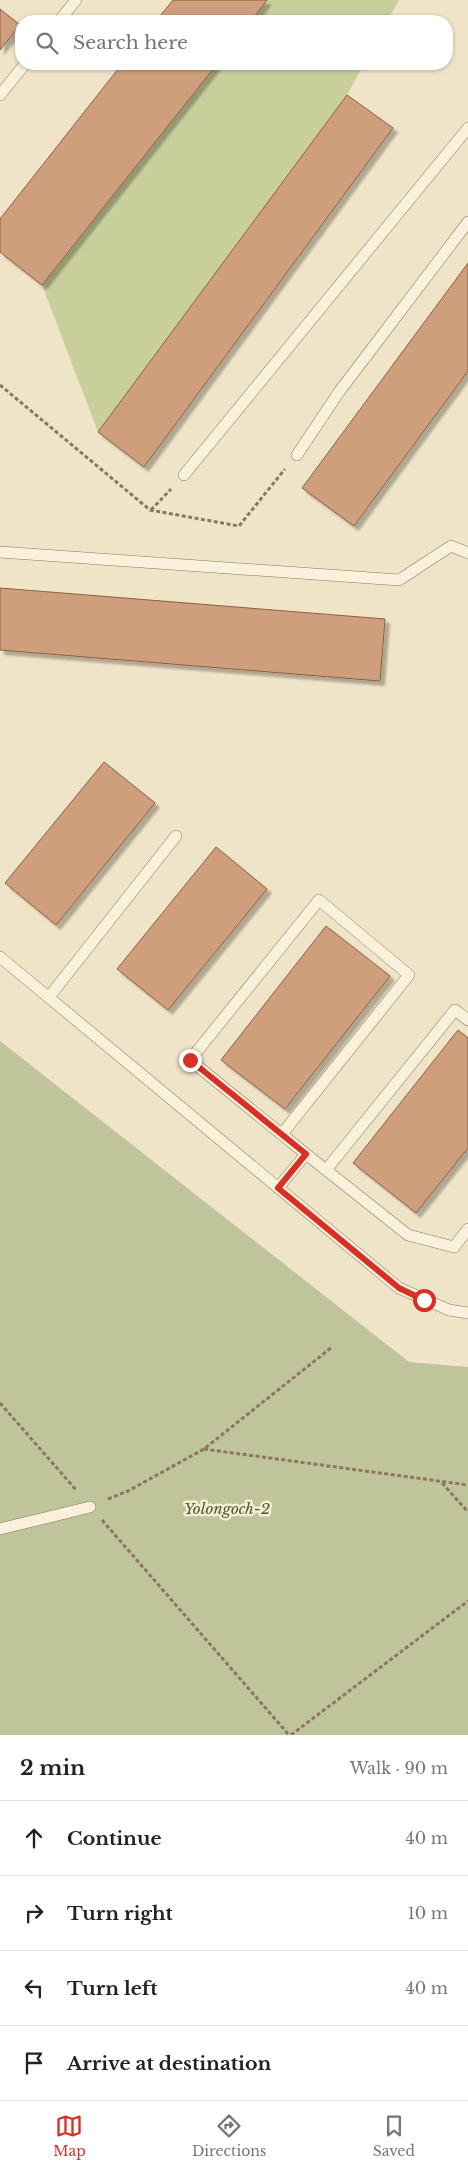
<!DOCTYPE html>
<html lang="en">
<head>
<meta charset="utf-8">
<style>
	:root { --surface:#fff; --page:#f6f6f6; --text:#222; --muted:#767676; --line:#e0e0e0; --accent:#d93025 }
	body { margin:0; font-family:"Libre Baskerville",serif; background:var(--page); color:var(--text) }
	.stop { position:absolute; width:15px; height:15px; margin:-11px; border:4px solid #d93025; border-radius:50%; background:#fff }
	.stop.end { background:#d93025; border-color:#fff; box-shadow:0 1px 5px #0008 }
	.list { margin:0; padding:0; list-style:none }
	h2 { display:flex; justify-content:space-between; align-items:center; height:65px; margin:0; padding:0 20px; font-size:21px }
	h2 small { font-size:16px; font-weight:400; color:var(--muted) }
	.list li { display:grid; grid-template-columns:32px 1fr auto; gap:15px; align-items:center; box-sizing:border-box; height:75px; padding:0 20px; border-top:1px solid var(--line) }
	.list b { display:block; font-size:19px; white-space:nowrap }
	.list em { font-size:16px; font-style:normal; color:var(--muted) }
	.icon { flex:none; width:28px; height:28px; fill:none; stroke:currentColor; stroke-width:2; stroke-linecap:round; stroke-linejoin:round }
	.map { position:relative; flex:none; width:468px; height:1735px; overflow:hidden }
	.search { position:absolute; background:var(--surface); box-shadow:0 1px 4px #0004; left:15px; right:15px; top:15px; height:55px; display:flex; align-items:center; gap:12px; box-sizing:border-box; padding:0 18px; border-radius:20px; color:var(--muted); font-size:19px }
	.sheet { height:365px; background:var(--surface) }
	nav { display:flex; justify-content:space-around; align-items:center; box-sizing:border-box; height:70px; border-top:1px solid var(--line); background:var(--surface); font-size:14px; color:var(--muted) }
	nav a { display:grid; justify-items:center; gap:2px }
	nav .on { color:var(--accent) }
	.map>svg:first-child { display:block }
	.green { fill:#c9cf9b }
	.cemetery { fill:#bfc49a }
	.building { fill:#cf9f7d; stroke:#8d5f41; filter:url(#shadow) }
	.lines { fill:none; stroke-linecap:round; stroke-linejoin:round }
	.service-casing { stroke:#8d765c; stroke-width:12 }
	.path { stroke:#8d765c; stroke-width:3; stroke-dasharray:4 2.5; stroke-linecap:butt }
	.service { stroke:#faf1dc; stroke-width:11 }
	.route { stroke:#d93025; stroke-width:6 }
	.labels { text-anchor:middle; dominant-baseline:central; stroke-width:5; stroke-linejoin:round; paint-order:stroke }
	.park-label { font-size:15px; font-style:italic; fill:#4d5a26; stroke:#f7eed8 }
</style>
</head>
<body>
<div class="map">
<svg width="468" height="1735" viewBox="0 0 468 1735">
	<defs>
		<filter id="shadow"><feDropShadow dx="4.5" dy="4.5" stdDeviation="1" flood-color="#0004"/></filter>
	</defs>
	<rect width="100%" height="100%" fill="#f0e4c8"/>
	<path class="green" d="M267,0H399L387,21H251Z
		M217,64H364L347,95L98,432L42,285Z"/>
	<path class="cemetery" d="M0,1041L409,1362L468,1367V1735H0Z"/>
	<path class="building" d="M173,0H267L251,21H156Z
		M0,9L20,25L0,50Z
		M122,64H217L42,285L0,252V219Z
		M347,95L393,128L144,467L98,432Z
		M468,263V371L354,526L302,488Z
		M0,588L385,619L380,681L0,650Z
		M104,762L155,803L56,925L5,883Z
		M216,847L267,889L168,1010L117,969Z
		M326,926L390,976L285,1109L221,1060Z
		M458,1030L468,1038V1148L416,1213L353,1163Z"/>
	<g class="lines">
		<defs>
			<path id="service" d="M59,21L76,0
				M0,95L25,64
				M297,455L339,392L468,222
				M184,475L468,128
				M0,552L399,580L451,546L468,553
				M0,957L399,1288L449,1310L468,1313
				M49,997L176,836
				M282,1134L409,975L319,900L190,1060L306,1154
				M326,1170L455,1010L468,1020
				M278,1188L306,1154L408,1235L454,1247L468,1229
				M0,1529L90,1507"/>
		</defs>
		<use href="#service" class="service-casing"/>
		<path class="path" d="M0,385L150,510L239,526L285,469
			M151,510L171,489
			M0,1403L77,1491
			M204,1449L468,1485
			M442,1483L468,1512
			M108,1499L128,1491L204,1449L332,1347
			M102,1520L289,1735
			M291,1735L468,1601"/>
		<use href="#service" class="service"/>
	</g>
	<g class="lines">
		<path class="route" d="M190,1060L306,1154L278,1188L399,1288L424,1300"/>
	</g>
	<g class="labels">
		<g class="park-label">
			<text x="227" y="1508">Yolongoch-2</text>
		</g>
	</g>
</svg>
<div class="stop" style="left:424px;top:1300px"></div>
<div class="stop end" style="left:190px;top:1060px"></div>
<div class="search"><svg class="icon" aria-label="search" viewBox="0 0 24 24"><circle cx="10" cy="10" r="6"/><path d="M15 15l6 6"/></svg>Search here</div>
</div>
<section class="sheet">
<h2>2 min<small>Walk · 90 m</small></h2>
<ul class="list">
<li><svg class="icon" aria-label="ahead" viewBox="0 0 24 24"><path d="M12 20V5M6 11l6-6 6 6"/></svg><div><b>Continue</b></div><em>40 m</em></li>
<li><svg class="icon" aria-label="right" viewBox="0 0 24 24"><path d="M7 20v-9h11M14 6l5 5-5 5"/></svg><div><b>Turn right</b></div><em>10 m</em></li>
<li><svg class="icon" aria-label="left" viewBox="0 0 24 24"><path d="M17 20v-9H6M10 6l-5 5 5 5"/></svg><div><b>Turn left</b></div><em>40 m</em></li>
<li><svg class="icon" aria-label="arrive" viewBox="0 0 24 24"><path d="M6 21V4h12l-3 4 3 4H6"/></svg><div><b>Arrive at destination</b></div></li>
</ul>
</section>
<nav>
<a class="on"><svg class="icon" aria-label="map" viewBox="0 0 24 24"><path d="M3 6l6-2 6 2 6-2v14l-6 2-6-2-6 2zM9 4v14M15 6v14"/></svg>Map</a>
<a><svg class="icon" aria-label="directions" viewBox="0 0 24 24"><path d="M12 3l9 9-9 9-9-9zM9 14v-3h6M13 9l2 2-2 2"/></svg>Directions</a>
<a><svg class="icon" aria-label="saved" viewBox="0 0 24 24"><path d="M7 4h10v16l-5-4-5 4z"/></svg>Saved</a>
</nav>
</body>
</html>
